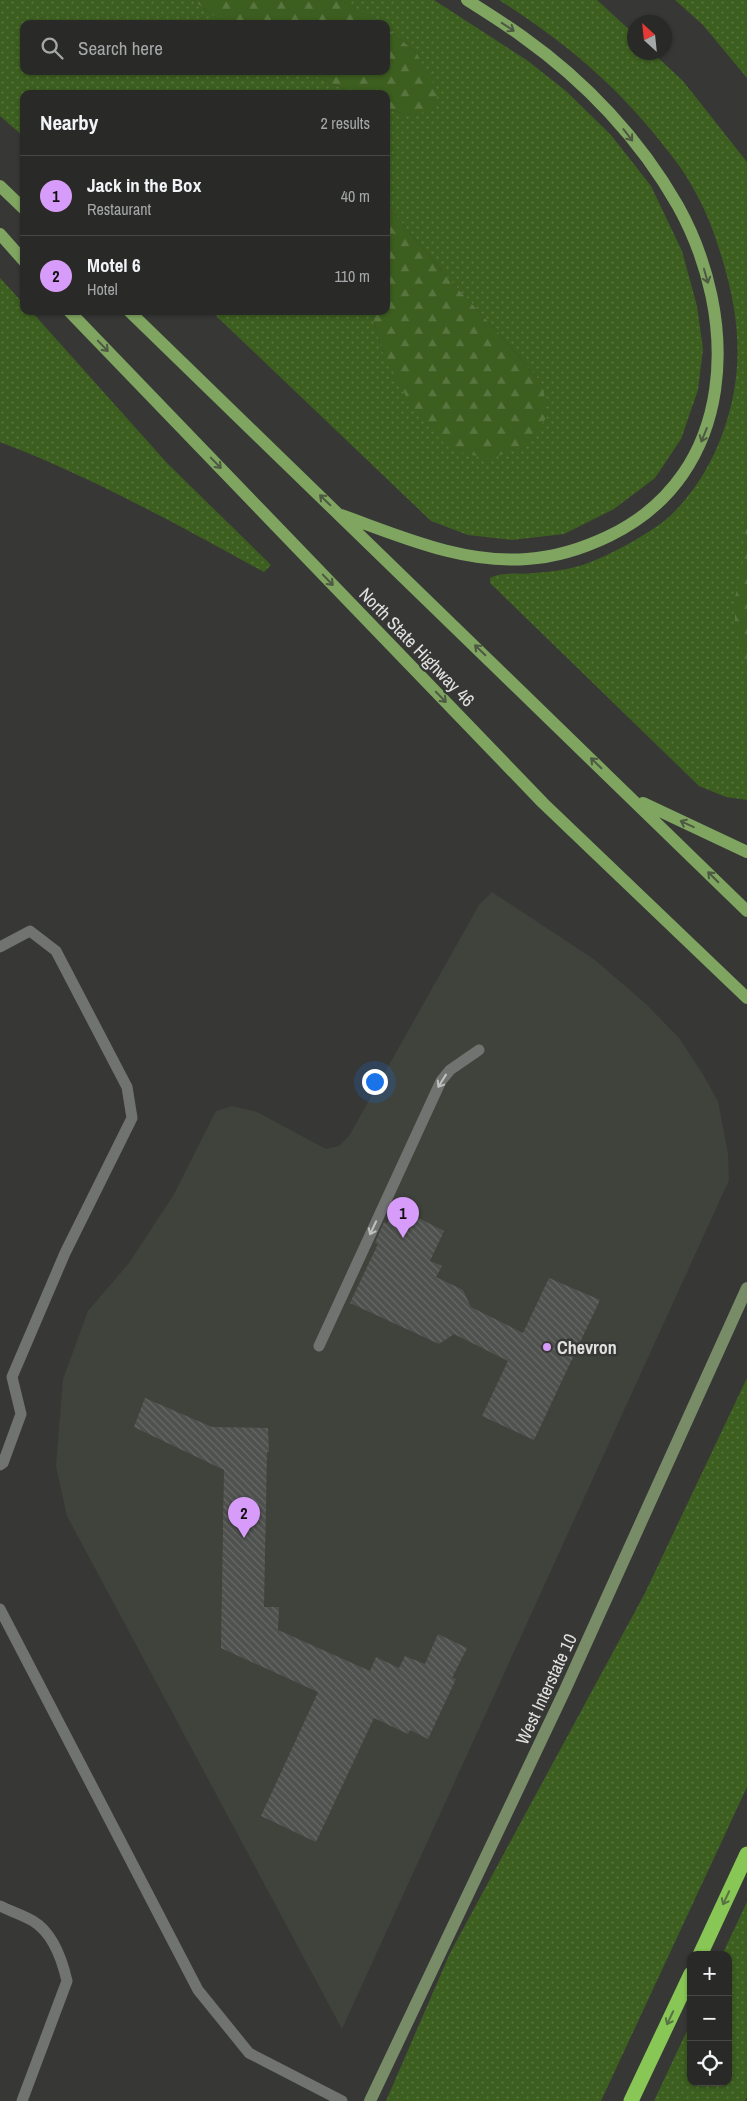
<!DOCTYPE html>
<html lang="en">
<head>
<meta charset="utf-8">
<style>
	:root { --surface:#292a28; --page:#313230; --text:#f1f3f6; --muted:#a5a7a8; --line:#454645; --accent:#d79bf9 }
	body { margin:0; font-family:"Archivo Narrow",sans-serif; background:var(--page); color:var(--text) }
	.controls { position:absolute; right:15px; bottom:15px; display:grid; overflow:hidden; border-radius:10px; box-shadow:0 1px 4px #0004 }
	.controls button { width:45px; height:45px; display:grid; place-items:center; padding:0; border:0; border-bottom:1px solid var(--line); background:var(--surface); color:var(--text); font:25px sans-serif }
	.compass { position:absolute; left:627px; top:15px; width:45px; height:45px; border-radius:50%; background:var(--surface); box-shadow:0 1px 4px #0004; rotate:333deg }
	.you { position:absolute; left:374px; top:1081px; width:18px; height:18px; margin:-12px; border:4px solid #fff; border-radius:50%; background:#1a73e8; box-shadow:0 0 0 8px #1a73e833 }
	.badge { display:grid; place-items:center; width:32px; height:32px; border-radius:50%; background:var(--accent); color:#111; font-size:16px; font-weight:700 }
	.pin { position:absolute; translate:-50% -41px; filter:drop-shadow(0 1px 2px #0008) }
	.pin::after { content:''; position:absolute; top:26px; width:18px; height:15px; background:inherit; clip-path:polygon(0 0,100% 0,50% 100%) }
	.list { margin:0; padding:0; list-style:none }
	h2 { display:flex; justify-content:space-between; align-items:center; height:65px; margin:0; padding:0 20px; font-size:21px }
	h2 small { font-size:16px; font-weight:400; color:var(--muted) }
	.list li { display:grid; grid-template-columns:32px 1fr auto; gap:15px; align-items:center; box-sizing:border-box; height:80px; padding:0 20px; border-top:1px solid var(--line) }
	.list b { display:block; font-size:19px; white-space:nowrap }
	.list p { margin:0; font-size:16px; white-space:nowrap; color:var(--muted) }
	.list em { font-size:16px; font-style:normal; color:var(--muted) }
	.icon { flex:none; width:28px; height:28px; fill:none; stroke:currentColor; stroke-width:2; stroke-linecap:round; stroke-linejoin:round }
	.map { position:relative; flex:none; width:747px; height:2101px; overflow:hidden }
	.search { position:absolute; background:var(--surface); box-shadow:0 1px 4px #0004; left:20px; top:20px; width:370px; height:55px; display:flex; align-items:center; gap:12px; box-sizing:border-box; padding:0 18px; border-radius:10px; color:var(--muted); font-size:19px }
	.panel { position:absolute; background:var(--surface); box-shadow:0 1px 4px #0004; left:20px; top:90px; width:370px; height:225px; border-radius:10px }
	.map>svg:first-child { display:block }
	.built { fill:#3f433c }
	.grass { fill:url(#grass-dots) }
	.forest { fill:url(#forest-firs) }
	.building { fill:url(#building-back-hatch) }
	.lines { fill:none; stroke-linecap:round; stroke-linejoin:round }
	.lane { stroke:#717370; stroke-width:11 }
	.secondary { stroke:#788c68; stroke-width:12 }
	.primary { stroke:#7fa560; stroke-width:12 }
	.highway { stroke:#88c755; stroke-width:15 }
	.oneway { stroke:#4d5943 }
	.oneway2 { stroke:#bfc1be }
	.oneway3 { stroke:#577142 }
	.poi-dot { fill:#d79bf9; stroke:#373836; stroke-width:2 }
	.labels { text-anchor:middle; dominant-baseline:central; stroke-width:5; stroke-linejoin:round; paint-order:stroke }
	.street-label { font-size:18px; fill:#e1e2e0; stroke:#373836 }
	.poi-label { font-size:18px; font-weight:bold; fill:#e1e2e0; stroke:#373836; text-anchor:start }
</style>
</head>
<body>
<div class="map">
<svg width="747" height="2101" viewBox="0 0 747 2101">
	<defs>
		<pattern id="grass-dots" width="8" height="8" patternUnits="userSpaceOnUse" patternTransform="scale(1.25)"><rect width="8" height="8" fill="#3c5e1f"/><path d="M2 2h.1M6 6h.1" fill="none" stroke="#58753f" stroke-width="1.8" stroke-linecap="round"/></pattern>
		<pattern id="forest-firs" width="22" height="20" patternUnits="userSpaceOnUse" patternTransform="scale(1.25)"><rect width="22" height="20" fill="#3c5e1f"/><path d="M5 1l3.5 6h-7zM16 11l3.5 6h-7z" fill="#58753f"/></pattern>
		<pattern id="building-back-hatch" width="6" height="6" patternUnits="userSpaceOnUse" patternTransform="scale(1.25)"><rect width="6" height="6" fill="#4f514e"/><path d="M-1 5l2 2M0 0l6 6M5-1l2 2" fill="none" stroke="#686a67"/></pattern>
	</defs>
	<rect width="100%" height="100%" fill="#373836"/>
	<path class="built" d="M492,892L595,960L646,1004L679,1038L702,1073L718,1101L728,1154L729,1180L342,2029L67,1516L56,1466L63,1379L88,1311L129,1263L173,1196L216,1111L232,1106L257,1112L326,1149L339,1146L349,1136L479,905Z"/>
	<path class="grass" d="M0,0H193L224,24H24V71H305L353,94H24V137L0,116Z
		M340,0H434L528,61L566,91L611,135L651,186L682,251L697,306L703,349L698,390L681,439L655,478L614,509L564,534L512,540L468,535L431,521L211,311H371L383,353L543,385L505,340L448,278L386,204V107L408,116L416,52L386,28V24C381,24 348,4 340,0Z
		M499,0H597L634,34V52L653,53L683,81L747,162V800L726,797L699,786L490,583V578C503,571 520,575 534,573C549,572 565,570 579,566C602,560 651,533 669,517C704,484 726,437 734,391C741,352 737,314 727,276C719,246 709,215 693,188C684,171 672,156 660,141C614,83 562,40 499,0Z
		M675,0H747V78L703,25Z
		M0,278L24,304V311H31L167,463L271,565L264,572C178,525 92,477 0,442Z
		M747,1378V1787L601,2101H386L450,1953L645,1593Z
		M747,1902V2097L745,2101H654L691,2022V2082H728V1955H722Z"/>
	<path class="forest" d="M193,0H340L369,15L381,24H224Z
		M386,28L416,52L438,92L434,110L408,116L386,107V94H353L305,71H386Z
		M386,204L448,278L505,340L543,385L547,416L531,443L490,459L451,450L415,413L383,353L371,311H386Z
		M747,508V669L735,626V597L743,566L744,527Z"/>
	<path class="building" d="M395,1206L444,1231L430,1261L442,1266L436,1277L463,1290L471,1307L523,1333L549,1278L600,1300L534,1440L482,1416L508,1361L454,1334L439,1344L350,1303L378,1244L375,1243L384,1222L387,1224Z
		M145,1398L212,1427L268,1428L269,1452H267L264,1607H279L278,1630L370,1671L376,1657L399,1668L405,1656L425,1664L438,1634L467,1648L452,1678L456,1679L428,1739L410,1730L408,1734L374,1718L316,1842L261,1816L318,1692L221,1648L224,1470L134,1427Z"/>
	<g class="lines">
		<path class="lane" d="M0,947L30,931L56,951L127,1087L132,1118L65,1253L12,1377L21,1414L3,1463L0,1465
			M319,1346L441,1081L450,1070L479,1050
			M0,1609L198,1990L249,2053L342,2101
			M0,1906C10,1911 23,1915 33,1921C53,1933 62,1959 67,1981L22,2101"/>
		<path class="secondary" d="M370,2101L565,1690L747,1288"/>
		<path class="primary" d="M0,186L24,209
			M0,234L24,261
			M69,311L543,803L747,998
			M129,311L747,911
			M341,515C400,536 462,564 527,559C557,557 582,549 609,536C738,474 740,318 678,206C640,139 585,81 523,37C505,24 486,12 467,0
			M643,803L747,852"/>
		<path class="highway" d="M700,1955L747,1854
			M631,2101L691,1974"/>
	</g>
	<defs><path id="oneway-shaft" d="M-6 0H5M1.5-3L5.5 0L1.5 3" fill="none" stroke-width="1.6" stroke-linecap="round" stroke-linejoin="round" transform="scale(1.25)"/></defs>
	<g class="oneway">
		<use href="#oneway-shaft" transform="translate(508 27) rotate(33)"/>
		<use href="#oneway-shaft" transform="translate(628 135) rotate(52)"/>
		<use href="#oneway-shaft" transform="translate(706 276) rotate(74)"/>
		<use href="#oneway-shaft" transform="translate(103 346) rotate(46)"/>
		<use href="#oneway-shaft" transform="translate(704 435) rotate(112)"/>
		<use href="#oneway-shaft" transform="translate(216 463) rotate(46)"/>
		<use href="#oneway-shaft" transform="translate(325 500) rotate(-136)"/>
		<use href="#oneway-shaft" transform="translate(328 580) rotate(46)"/>
		<use href="#oneway-shaft" transform="translate(480 650) rotate(-136)"/>
		<use href="#oneway-shaft" transform="translate(441 697) rotate(46)"/>
		<use href="#oneway-shaft" transform="translate(596 763) rotate(-136)"/>
		<use href="#oneway-shaft" transform="translate(687 824) rotate(-155)"/>
		<use href="#oneway-shaft" transform="translate(713 877) rotate(-135)"/>
	</g>
	<g class="oneway2">
		<use href="#oneway-shaft" transform="translate(442 1081) rotate(122)"/>
		<use href="#oneway-shaft" transform="translate(373 1228) rotate(115)"/>
	</g>
	<g class="oneway3">
		<use href="#oneway-shaft" transform="translate(726 1898) rotate(115)"/>
		<use href="#oneway-shaft" transform="translate(670 2018) rotate(115)"/>
	</g>
	<circle class="poi-dot" cx="547" cy="1347" r="5"/>
	<g class="labels">
		<g class="street-label">
			<text transform="translate(417 647) rotate(46)">North State Highway 46</text>
			<text transform="translate(546 1689) rotate(-65)">West Interstate 10</text>
		</g>
		<g class="poi-label">
			<text x="557" y="1347">Chevron</text>
		</g>
	</g>
</svg>
<div class="controls">
<button>+</button>
<button>−</button>
<button><svg class="icon" aria-label="locate" viewBox="0 0 24 24"><circle cx="12" cy="12" r="6"/><path d="M12 2v4M12 18v4M2 12h4M18 12h4"/></svg></button>
</div>
<svg class="compass" viewBox="-18 -18 36 36"><path d="M0-13l5 13h-10z" fill="#e53935"/><path d="M0 13l5-13h-10z" fill="#a5a7a8"/></svg>
<div class="you"></div>
<div class="pin badge" style="left:403px;top:1238px">1</div>
<div class="pin badge" style="left:244px;top:1538px">2</div>
<div class="search"><svg class="icon" aria-label="search" viewBox="0 0 24 24"><circle cx="10" cy="10" r="6"/><path d="M15 15l6 6"/></svg>Search here</div>
<section class="panel">
<h2>Nearby<small>2 results</small></h2>
<ul class="list">
<li><span class="badge">1</span><div><b>Jack in the Box</b><p>Restaurant</p></div><em>40 m</em></li>
<li><span class="badge">2</span><div><b>Motel 6</b><p>Hotel</p></div><em>110 m</em></li>
</ul>
</section>
</div>
</body>
</html>
